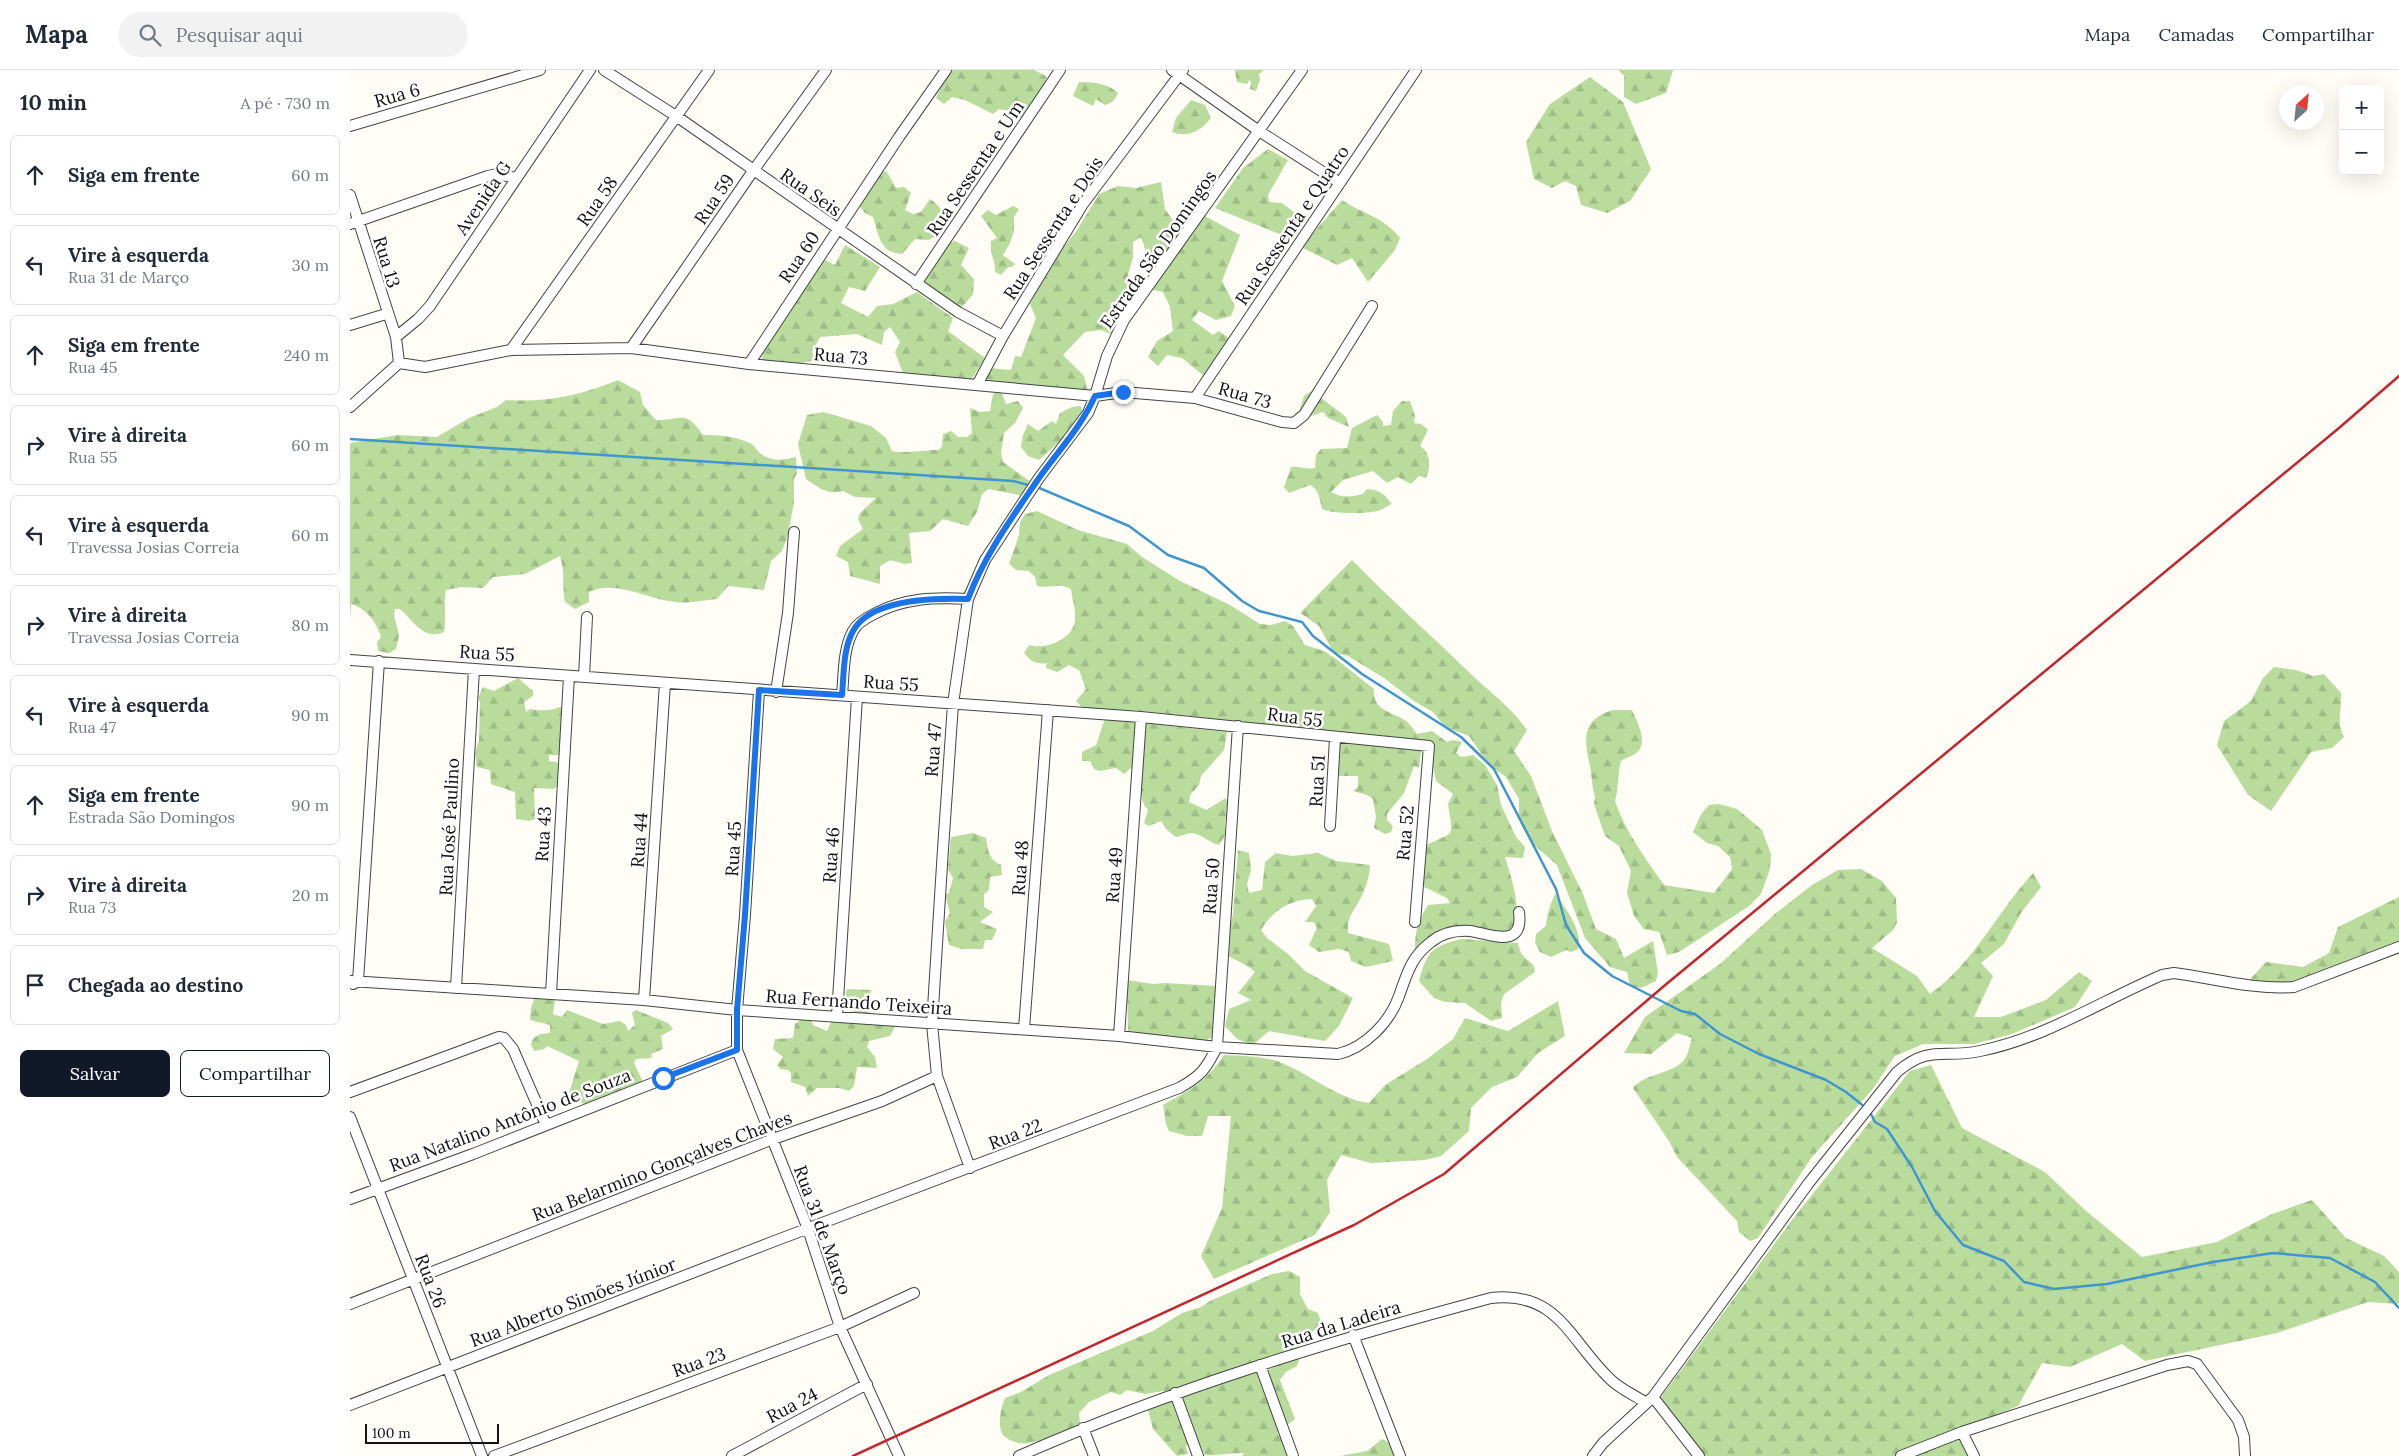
<!DOCTYPE html>
<html lang="pt">
<head>
<meta charset="utf-8">
<style>
	:root { --surface:#fff; --page:#f2f2f3; --text:#1f2937; --muted:#747a83; --line:#e0e1e3; --accent:#111827 }
	body { margin:0; font-family:Lora,serif; background:var(--page); color:var(--text) }
	.controls { position:absolute; right:15px; top:15px; display:grid; overflow:hidden; border-radius:8px; box-shadow:0 5px 20px #0002 }
	.controls button { width:45px; height:45px; display:grid; place-items:center; padding:0; border:0; border-bottom:1px solid var(--line); background:var(--surface); color:var(--text); font:25px sans-serif }
	.compass { position:absolute; left:1929px; top:15px; width:45px; height:45px; border-radius:50%; background:var(--surface); box-shadow:0 5px 20px #0002; rotate:27deg }
	.scale { position:absolute; left:15px; bottom:12px; width:134px; box-sizing:border-box; padding-left:5px; border:2px solid #111; border-top:0; font-size:14px; line-height:18px; white-space:nowrap; color:#111; -webkit-text-stroke:4px #fff; paint-order:stroke }
	.stop { position:absolute; width:15px; height:15px; margin:-11px; border:4px solid #1a73e8; border-radius:50%; background:#fff }
	.stop.end { background:#1a73e8; border-color:#fff; box-shadow:0 1px 5px #0008 }
	.list { margin:0; padding:0; list-style:none }
	h2 { display:flex; justify-content:space-between; align-items:center; height:65px; margin:0; padding:0 20px; font-size:21px }
	h2 small { font-size:16px; font-weight:400; color:var(--muted) }
	.list li { display:grid; grid-template-columns:32px 1fr auto; gap:15px; align-items:center; box-sizing:border-box; height:80px; margin:0 10px 10px; padding:0 10px; border:1px solid var(--line); border-radius:8px }
	.list b { display:block; font-size:19px; white-space:nowrap }
	.list p { margin:0; font-size:16px; white-space:nowrap; color:var(--muted) }
	.list em { font-size:16px; font-style:normal; color:var(--muted) }
	.actions { display:flex; gap:10px; padding:15px 20px }
	.actions a { flex:1; padding:11px 0; border:1px solid var(--accent); border-radius:8px; text-align:center; font-size:18px; color:var(--accent) }
	.actions .main { background:var(--accent); color:#fff }
	.icon { flex:none; width:28px; height:28px; fill:none; stroke:currentColor; stroke-width:2; stroke-linecap:round; stroke-linejoin:round }
	.map { position:relative; flex:none; width:2049px; height:1386px; overflow:hidden }
	header { display:flex; align-items:center; gap:30px; box-sizing:border-box; height:70px; padding:0 25px; background:var(--surface); border-bottom:1px solid var(--line) }
	header strong { font-size:24px }
	nav { display:flex; gap:28px; margin-inline-start:auto; font-size:18px }
	.search { width:350px; height:45px; background:var(--page); display:flex; align-items:center; gap:12px; box-sizing:border-box; padding:0 18px; border-radius:28px; color:var(--muted); font-size:19px }
	main { display:flex }
	aside { flex:1; background:var(--surface) }
	.map>svg:first-child { display:block }
	.forest { fill:url(#forest-firs) }
	.lines { fill:none; stroke-linecap:round; stroke-linejoin:round }
	.stream { stroke:#3f96cf; stroke-width:2.5 }
	.minor-casing { stroke:#444; stroke-width:12 }
	.minor { stroke:#fff; stroke-width:10 }
	.rail { stroke:#c4262e; stroke-width:2.5 }
	.route { stroke:#1a73e8; stroke-width:6 }
	.labels { text-anchor:middle; dominant-baseline:central; stroke-width:5; stroke-linejoin:round; paint-order:stroke }
	.street-label { font-size:18px; fill:#111; stroke:#fff }
</style>
</head>
<body>
<header>
<strong>Mapa</strong>
<div class="search"><svg class="icon" aria-label="search" viewBox="0 0 24 24"><circle cx="10" cy="10" r="6"/><path d="M15 15l6 6"/></svg>Pesquisar aqui</div>
<nav><a>Mapa</a><a>Camadas</a><a>Compartilhar</a></nav>
</header>
<main>
<aside>
<h2>10 min<small>A pé · 730 m</small></h2>
<ul class="list">
<li><svg class="icon" aria-label="ahead" viewBox="0 0 24 24"><path d="M12 20V5M6 11l6-6 6 6"/></svg><div><b>Siga em frente</b></div><em>60 m</em></li>
<li><svg class="icon" aria-label="left" viewBox="0 0 24 24"><path d="M17 20v-9H6M10 6l-5 5 5 5"/></svg><div><b>Vire à esquerda</b><p>Rua 31 de Março</p></div><em>30 m</em></li>
<li><svg class="icon" aria-label="ahead" viewBox="0 0 24 24"><path d="M12 20V5M6 11l6-6 6 6"/></svg><div><b>Siga em frente</b><p>Rua 45</p></div><em>240 m</em></li>
<li><svg class="icon" aria-label="right" viewBox="0 0 24 24"><path d="M7 20v-9h11M14 6l5 5-5 5"/></svg><div><b>Vire à direita</b><p>Rua 55</p></div><em>60 m</em></li>
<li><svg class="icon" aria-label="left" viewBox="0 0 24 24"><path d="M17 20v-9H6M10 6l-5 5 5 5"/></svg><div><b>Vire à esquerda</b><p>Travessa Josias Correia</p></div><em>60 m</em></li>
<li><svg class="icon" aria-label="right" viewBox="0 0 24 24"><path d="M7 20v-9h11M14 6l5 5-5 5"/></svg><div><b>Vire à direita</b><p>Travessa Josias Correia</p></div><em>80 m</em></li>
<li><svg class="icon" aria-label="left" viewBox="0 0 24 24"><path d="M17 20v-9H6M10 6l-5 5 5 5"/></svg><div><b>Vire à esquerda</b><p>Rua 47</p></div><em>90 m</em></li>
<li><svg class="icon" aria-label="ahead" viewBox="0 0 24 24"><path d="M12 20V5M6 11l6-6 6 6"/></svg><div><b>Siga em frente</b><p>Estrada São Domingos</p></div><em>90 m</em></li>
<li><svg class="icon" aria-label="right" viewBox="0 0 24 24"><path d="M7 20v-9h11M14 6l5 5-5 5"/></svg><div><b>Vire à direita</b><p>Rua 73</p></div><em>20 m</em></li>
<li><svg class="icon" aria-label="arrive" viewBox="0 0 24 24"><path d="M6 21V4h12l-3 4 3 4H6"/></svg><div><b>Chegada ao destino</b></div></li>
</ul>
<div class="actions"><a class="main">Salvar</a><a>Compartilhar</a></div>
</aside>
<div class="map">
<svg width="2049" height="1386" viewBox="0 0 2049 1386">
	<defs>
		<pattern id="forest-firs" width="22" height="20" patternUnits="userSpaceOnUse" patternTransform="scale(1.25)"><rect width="22" height="20" fill="#b9dc9c"/><path d="M5 1l3.5 6h-7zM16 11l3.5 6h-7z" fill="#9ebc85"/></pattern>
	</defs>
	<rect width="100%" height="100%" fill="#fffdf5"/>
	<path class="forest" d="M594,0H684L696,6L697,18L671,48L659,41L649,39L643,44L615,30L602,27L594,34L586,28L594,11Z
		M885,0H914L909,4L910,10L906,21L900,19L901,12L899,10L897,14L887,12Z
		M1268,0H1323L1316,23L1286,34L1274,27V5Z
		M1240,7L1273,32L1301,99L1280,131L1257,143L1231,135L1226,116L1215,111L1202,118L1184,109L1176,72L1200,34Z
		M729,12C741,12 759,13 768,23C765,30 762,33 755,35L746,29L743,36L723,26Z
		M841,30L855,35L861,48C851,61 838,68 822,62L826,48Z
		M918,79L938,90L918,125L919,132L932,133L949,146L951,153L947,165L937,167L865,138L893,98Z
		M529,100L537,102L546,118L554,117L561,123L555,140L563,144L571,142L580,129C595,139 596,148 591,164L578,170L565,169L552,184C529,183 529,164 523,147L515,143L510,137Z
		M811,112L815,139L824,152L837,154L853,145L890,165L872,211L885,236L881,246L866,250L849,241L842,250L863,265L869,261L880,269L854,306L832,288L817,285L808,296L798,287L807,271L823,261L820,237L813,222L803,220C799,204 797,180 791,167L783,172V188L778,204L780,226L763,265L751,260L735,262L713,285L734,306L738,322L636,312L639,298L661,300L665,286L671,287L686,248L680,234L699,196L727,160L749,124L768,116L786,118Z
		M992,130C1013,144 1034,147 1050,168L1045,180L1018,212L1002,188L987,195L951,177Z
		M663,136L669,139L664,147V161L660,173L653,185L665,194L662,197H658L651,205L645,202C646,190 639,184 641,171L647,168L631,146L638,140L646,145Z
		M605,171L619,178L611,195L624,209L623,224L610,240L572,211L594,174Z
		M495,175L530,197L515,221L499,217L491,233L518,247L527,236L543,234L567,222L603,248L598,261L635,288L621,310L553,303L545,282L550,272L540,257L534,262L532,275L507,264L470,267L462,282L466,290L446,294L412,291L413,280L473,189L485,195Z
		M268,310L290,322L293,335L306,350C333,350 335,339 353,365C370,365 384,366 400,373C405,376 407,381 411,384C422,392 434,390 446,387L447,403L444,409V433L437,468L432,481L421,491L414,520L378,516L367,529C354,530 338,534 325,532C297,529 266,509 239,522V532L225,539L215,532C212,516 215,501 210,486L175,504L143,507L133,518L111,517L96,520C93,535 97,547 94,562C73,571 63,550 50,539H45L44,545L49,565L46,579L39,583L28,581L27,572L31,567C26,551 17,539 1,534L0,550V373L48,365L87,367L119,348L147,337L156,330C195,333 232,325 268,310Z
		M651,321L656,334L668,331L673,338L665,353L654,363L651,383L653,392L681,412L674,426L639,419L632,424L627,442L618,456L593,449L580,461L559,463L562,493L554,494L541,490L530,496V514L500,506L498,492L486,486L490,476L513,459L508,449L510,443L526,428L505,427L493,421C477,425 469,418 456,409L448,374L457,345L473,342L521,356L536,368L542,381C554,384 574,380 588,380L592,377L593,364L601,361L608,367H617L622,363L620,338L630,342L640,341L643,324Z
		M962,321L996,347L999,357L978,348L973,342L949,350L945,343L949,341L954,326Z
		M1052,331H1060L1065,346L1064,353L1071,354L1078,360L1070,376C1081,383 1081,396 1076,408L1069,406L1061,414L1048,407L1037,413L1023,401L993,410L981,422C992,428 1001,427 1013,424L1017,419C1030,420 1034,424 1042,434C1037,436 1032,440 1027,441C1016,444 981,444 972,439C970,430 969,419 960,415L939,423L934,417L941,397C950,396 956,400 965,398L966,385L971,379L997,378L1002,358L1027,345L1033,352V356L1041,355L1043,341Z
		M731,336L733,344L718,364L689,390L678,386L671,377L673,365L678,354L688,361L702,351L706,354L710,343L722,337Z
		M687,441L728,460L777,474L792,487L830,511L880,535L910,554L921,555L935,551L943,556L955,575L974,581L986,589L1024,619C1022,641 1042,641 1056,651C1060,654 1064,660 1067,664L1082,661L1097,672L1103,670L1112,672L1106,683L1111,687L1123,685L1135,695L1147,715L1151,735L1166,767L1175,777L1173,788L1155,787C1162,811 1185,872 1137,862C1133,861 1128,857 1124,856C1120,855 1109,855 1105,856C1094,858 1075,873 1065,879C1065,862 1068,850 1078,835L1100,833L1097,828L1068,814L1074,776C1107,760 1103,769 1098,734L1103,724L1086,711L1081,686L1072,673L1069,698L1064,696L1054,723L1037,744V750L1043,756L1041,762L1035,764L1024,758L1026,747L1023,729L1017,725L1003,721L1008,717V706H987L989,665L983,661L902,654L878,650L782,640C771,643 748,637 733,638L726,631L736,619L729,600L719,595L707,602L696,598L697,593C686,595 681,591 674,583L679,575C695,580 723,570 725,550C726,539 722,529 721,519C708,512 701,519 687,516L685,507L679,501L666,500L659,494L669,465L670,452L675,444Z
		M1002,490C1041,530 1083,567 1123,606C1142,624 1162,638 1177,660L1164,681L1181,706L1202,761L1233,824L1246,859L1266,869L1274,888L1303,871L1308,903L1306,911L1291,918L1280,916L1277,902L1260,897L1235,868L1207,795L1182,773L1169,748V729L1156,707L1139,695L1119,666L1095,657L1083,642L1064,631L1034,608L998,586L983,582L969,556L950,543Z
		M1924,597L1946,600L1963,606L1974,604L1991,623C1992,641 1986,651 1994,667L1982,678L1961,682L1921,741L1898,725L1867,675L1874,651L1901,631L1913,608Z
		M168,608L183,621V626L174,632L176,642L180,639C189,641 201,641 210,637L214,639L212,679L209,685H199V691L207,692L210,698L211,713L204,719L184,718L185,749L179,751L166,749L165,722L141,714L140,700L127,697L125,683L129,670L130,632L128,628L133,617L144,621Z
		M1263,640H1282C1287,652 1300,674 1285,684C1280,687 1275,688 1271,691C1267,706 1269,718 1265,731C1275,761 1296,789 1314,815L1364,823L1382,799L1380,787L1368,776L1357,773L1343,762L1351,744L1359,735L1369,734L1387,739L1412,760L1421,784L1420,799L1411,824L1399,836L1329,882L1317,885L1309,862L1294,859L1284,846L1277,823L1281,801L1269,776L1255,766L1244,734L1245,727C1242,717 1242,707 1240,696C1234,669 1231,650 1263,640Z
		M755,649L877,662L874,680L851,706L849,715L840,725L839,732L856,740L876,728C880,739 872,751 876,764L869,775C859,773 852,764 842,763C837,763 832,766 826,767L816,759L811,751L799,756L794,753L798,740L794,735L783,696L774,704L766,698L750,701L744,699L740,691H732V682L746,675Z
		M623,763L636,768C638,781 639,790 651,795L652,805L640,807L639,820L634,824V837L643,842L630,852L647,859L642,870H635L633,879H612L599,875L595,852L600,843L595,824L599,823L603,808L598,800L601,767Z
		M888,780L899,783L901,800L897,814L899,823L912,820L915,792L926,783L942,786L968,783L986,791L1020,795C1020,807 1014,823 1008,833C1001,845 997,848 998,863L1039,874L1043,891L1016,897L1001,891L999,882L989,879L969,882L959,875L967,858L964,852H955L966,836L962,829C939,830 923,840 911,860L917,868L938,884L955,901L1003,928L989,956L975,971L919,961L903,975L887,969L875,956L879,939L901,930L888,923L905,902C895,892 884,891 873,882L883,845Z
		M1511,799L1532,811L1546,828L1547,853L1542,861L1522,878L1567,906L1580,924C1624,893 1647,842 1683,803L1691,817L1671,843L1654,874L1631,893L1643,906L1624,947H1651L1696,930L1729,902L1742,911L1725,937L1662,964L1624,974H1573L1545,986L1522,1020L1462,1087L1408,1168L1400,1171L1389,1162L1387,1151L1327,1087L1319,1071L1283,1018C1294,1003 1327,1004 1336,987C1339,981 1340,974 1342,968L1327,963L1301,984L1274,983L1295,947L1370,894L1426,843L1462,815L1488,800Z
		M1205,824C1216,838 1233,861 1228,879L1221,882L1216,880L1201,887L1190,882L1185,873L1186,864L1196,856C1197,844 1200,835 1205,824Z
		M2049,827V877L1963,912L1895,915L1916,892L1953,897L1979,883L1988,857Z
		M1112,869L1168,873C1171,889 1177,887 1184,896L1185,902L1154,924L1151,933L1152,948L1141,951L1115,933L1095,932L1084,928L1069,911C1077,881 1082,876 1112,869Z
		M777,910L804,914L815,913L867,916L864,966L853,972L778,963Z
		M497,919L521,920L520,943L545,957L540,966L519,971L517,977L525,987L527,998L507,997L504,1016L499,1021L489,1018H467L458,1026L455,1017L441,1012V1003L438,1000L430,999L427,995L433,987L423,979L425,969L443,968L445,954L453,948H461L463,955L477,961L482,950L500,949L504,942C496,935 494,930 497,919Z
		M185,927L205,930L203,944L212,947L217,940L253,954L270,951L276,955L278,961L285,955L282,943L286,940L318,953L323,959L311,966L313,979L301,984L302,988L286,989L284,993L294,1014C272,1037 265,1031 236,1036L219,1023L229,991L197,976L194,979L184,981L181,974C184,964 190,964 200,963V955L180,950L181,938Z
		M1208,931L1215,966L1188,983L1167,1007L1142,1017L1121,1038L1119,1061L1091,1086L1075,1090L1021,1093L991,1085L977,1110L980,1142L965,1165L864,1209L851,1186L872,1138L881,1046H858L852,1066H837L819,1061L816,1054L813,1035C840,1020 857,1011 874,985C893,986 914,986 932,993C961,1005 988,1029 1019,1033L1035,1015L1077,989L1103,969L1115,948L1158,961Z
		M1581,995L1612,1058L1695,1102L1735,1140L1792,1187L1867,1172L1922,1144L1962,1130L1996,1168L2034,1186L2049,1202V1234L2018,1232L1927,1263L1795,1291L1772,1274L1720,1297L1692,1293L1668,1336L1617,1358L1628,1386H1347L1311,1327L1442,1150L1560,1001Z
		M939,1201L950,1207V1224L958,1239L968,1243L971,1253L962,1262L957,1273L937,1283L876,1301L827,1319L795,1324L777,1320L770,1325L761,1322L739,1332L729,1343L730,1354C706,1362 675,1386 653,1365C647,1356 651,1337 655,1328L671,1322L699,1305L803,1261L832,1243L851,1237L860,1231L922,1204Z
		M940,1288H950L947,1296L936,1302L930,1310L945,1349L927,1363L937,1377L940,1386H892L894,1383C880,1383 868,1386 855,1385L847,1369L836,1376L838,1384L827,1386L803,1359L798,1340L806,1334L878,1310L918,1300Z
		M1032,1369L1041,1374L1047,1386H990L1017,1381Z"/>
	<g class="lines">
		<path class="stream" d="M0,369L663,411L682,416
			M687,417L779,456L818,485L854,498L892,531L909,541L952,552L963,566L1012,604L1111,667L1144,699L1206,819L1216,855L1234,883L1262,906L1331,941L1345,944L1370,964L1409,984L1476,1010L1496,1022L1516,1038
			M1520,1042L1525,1052L1537,1059L1562,1097L1585,1141L1613,1175L1654,1191L1674,1212L1704,1219L1757,1214L1863,1192L1923,1183L1980,1188L2025,1212L2049,1238"/>
		<defs>
			<path id="minor" d="M254,0L326,46L608,242L653,266
				M822,0L909,61L990,113
				M0,56L190,0
				M0,125L46,267L49,293
				M0,154L138,106L147,104L166,108
				M566,214L710,0
				M0,255L36,244
				M46,267L68,249L80,236L240,0
				M281,278L403,101L476,0
				M161,280L359,0
				M399,294L549,67L596,0
				M627,315L653,266L733,134L833,0
				M845,328L1066,0
				M0,337L49,293L75,297L161,280L281,278L399,294L745,326L773,322L845,328L932,352L944,353L954,345L1022,236
				M0,590L791,647L1079,676L1065,852
				M234,607L237,547
				M409,621L395,845L387,940V980L458,1159L490,1257L549,1386
				M426,622L438,543L444,462
				M492,625C494,604 493,579 503,561C507,553 516,548 524,544C554,528 584,527 618,529
				M980,756L985,668
				M0,911L294,930L387,940L769,966L867,977L988,984C1015,978 1040,952 1049,926C1057,904 1061,887 1081,872C1092,863 1106,860 1120,861C1140,864 1174,880 1169,842
				M3,914L8,911L29,591
				M106,918L124,599
				M201,924L219,606
				M294,930L315,613
				M487,946L507,627
				M674,959L698,640
				M769,966L791,647
				M587,1006L620,1098
				M0,1022L149,967L154,968L163,979L196,1055
				M0,1047L132,1386
				M0,1129L123,1084L387,980
				M0,1234L423,1069L532,1031L587,1006L582,954L593,779L603,634L618,529L635,490L689,408L738,343L745,326L757,286L774,250L952,0
				M1003,1265L1050,1386
				M910,1295L943,1386
				M825,1323L848,1386
				M1303,1327L1349,1386
				M0,1335L422,1172L829,1018C851,1006 856,999 867,977L888,656
				M733,1358L744,1386
				M1612,1362L1624,1386
				M144,1386L490,1257L564,1223
				M382,1386L517,1314
				M669,1386C821,1319 980,1271 1141,1228C1209,1221 1219,1270 1260,1309C1270,1319 1284,1325 1295,1332
				M1243,1386L1253,1373L1303,1327L1458,1114L1547,1002C1580,974 1594,989 1630,981C1695,968 1751,931 1812,905L1824,903C1863,908 1903,920 1944,917L2049,877
				M1551,1386L1612,1362L1817,1295L1838,1291L1847,1294L1888,1350L1894,1367L1895,1386"/>
		</defs>
		<use href="#minor" class="minor-casing"/>
		<use href="#minor" class="minor"/>
		<path class="rail" d="M503,1386L1004,1155L1094,1104L1314,916L1989,358L2049,306"/>
	</g>
	<g class="lines">
		<path class="route" d="M313,1008L387,980V940L395,845L409,620L492,625C494,604 493,579 503,561C521,528 587,528 618,529C634,486 663,446 689,408C709,380 731,357 745,326L773,322"/>
	</g>
	<g class="labels">
		<g class="street-label">
			<text transform="translate(47 25) rotate(-16)">Rua 6</text>
			<text transform="translate(625 98) rotate(-56)">Rua Sessenta e Um</text>
			<text transform="translate(461 122) rotate(35)">Rua Seis</text>
			<text transform="translate(133 128) rotate(-56)">Avenida G</text>
			<text transform="translate(364 129) rotate(-56)">Rua 59</text>
			<text transform="translate(247 131) rotate(-55)">Rua 58</text>
			<text transform="translate(942 155) rotate(-56)">Rua Sessenta e Quatro</text>
			<text transform="translate(703 158) rotate(-57)">Rua Sessenta e Dois</text>
			<text transform="translate(808 179) rotate(-55)">Estrada São Domingos</text>
			<text transform="translate(449 187) rotate(-56)">Rua 60</text>
			<text transform="translate(37 192) rotate(73)">Rua 13</text>
			<text transform="translate(491 286) rotate(5)">Rua 73</text>
			<text transform="translate(895 325) rotate(16)">Rua 73</text>
			<text transform="translate(137 583) rotate(4)">Rua 55</text>
			<text transform="translate(541 613) rotate(4)">Rua 55</text>
			<text transform="translate(945 647) rotate(7)">Rua 55</text>
			<text transform="translate(583 680) rotate(-86)">Rua 47</text>
			<text transform="translate(967 711) rotate(-87)">Rua 51</text>
			<text transform="translate(99 757) rotate(-87)">Rua José Paulino</text>
			<text transform="translate(1055 763) rotate(-85)">Rua 52</text>
			<text transform="translate(193 764) rotate(-87)">Rua 43</text>
			<text transform="translate(289 770) rotate(-86)">Rua 44</text>
			<text transform="translate(383 779) rotate(-87)">Rua 45</text>
			<text transform="translate(481 785) rotate(-86)">Rua 46</text>
			<text transform="translate(670 798) rotate(-86)">Rua 48</text>
			<text transform="translate(764 805) rotate(-86)">Rua 49</text>
			<text transform="translate(861 816) rotate(-86)">Rua 50</text>
			<text transform="translate(509 932) rotate(4)">Rua Fernando Teixeira</text>
			<text transform="translate(160 1050) rotate(-21)">Rua Natalino Antônio de Souza</text>
			<text transform="translate(665 1064) rotate(-21)">Rua 22</text>
			<text transform="translate(312 1096) rotate(-21)">Rua Belarmino Gonçalves Chaves</text>
			<text transform="translate(473 1160) rotate(70)">Rua 31 de Março</text>
			<text transform="translate(81 1211) rotate(69)">Rua 26</text>
			<text transform="translate(223 1232) rotate(-21)">Rua Alberto Simões Júnior</text>
			<text transform="translate(991 1254) rotate(-17)">Rua da Ladeira</text>
			<text transform="translate(349 1292) rotate(-20)">Rua 23</text>
			<text transform="translate(442 1335) rotate(-28)">Rua 24</text>
		</g>
	</g>
</svg>
<div class="controls">
<button>+</button>
<button>−</button>
</div>
<svg class="compass" viewBox="-18 -18 36 36"><path d="M0-13l5 13h-10z" fill="#e53935"/><path d="M0 13l5-13h-10z" fill="#747a83"/></svg>
<div class="scale">100 m</div>
<div class="stop" style="left:313px;top:1008px"></div>
<div class="stop end" style="left:773px;top:322px"></div>
</div>
</main>
</body>
</html>
